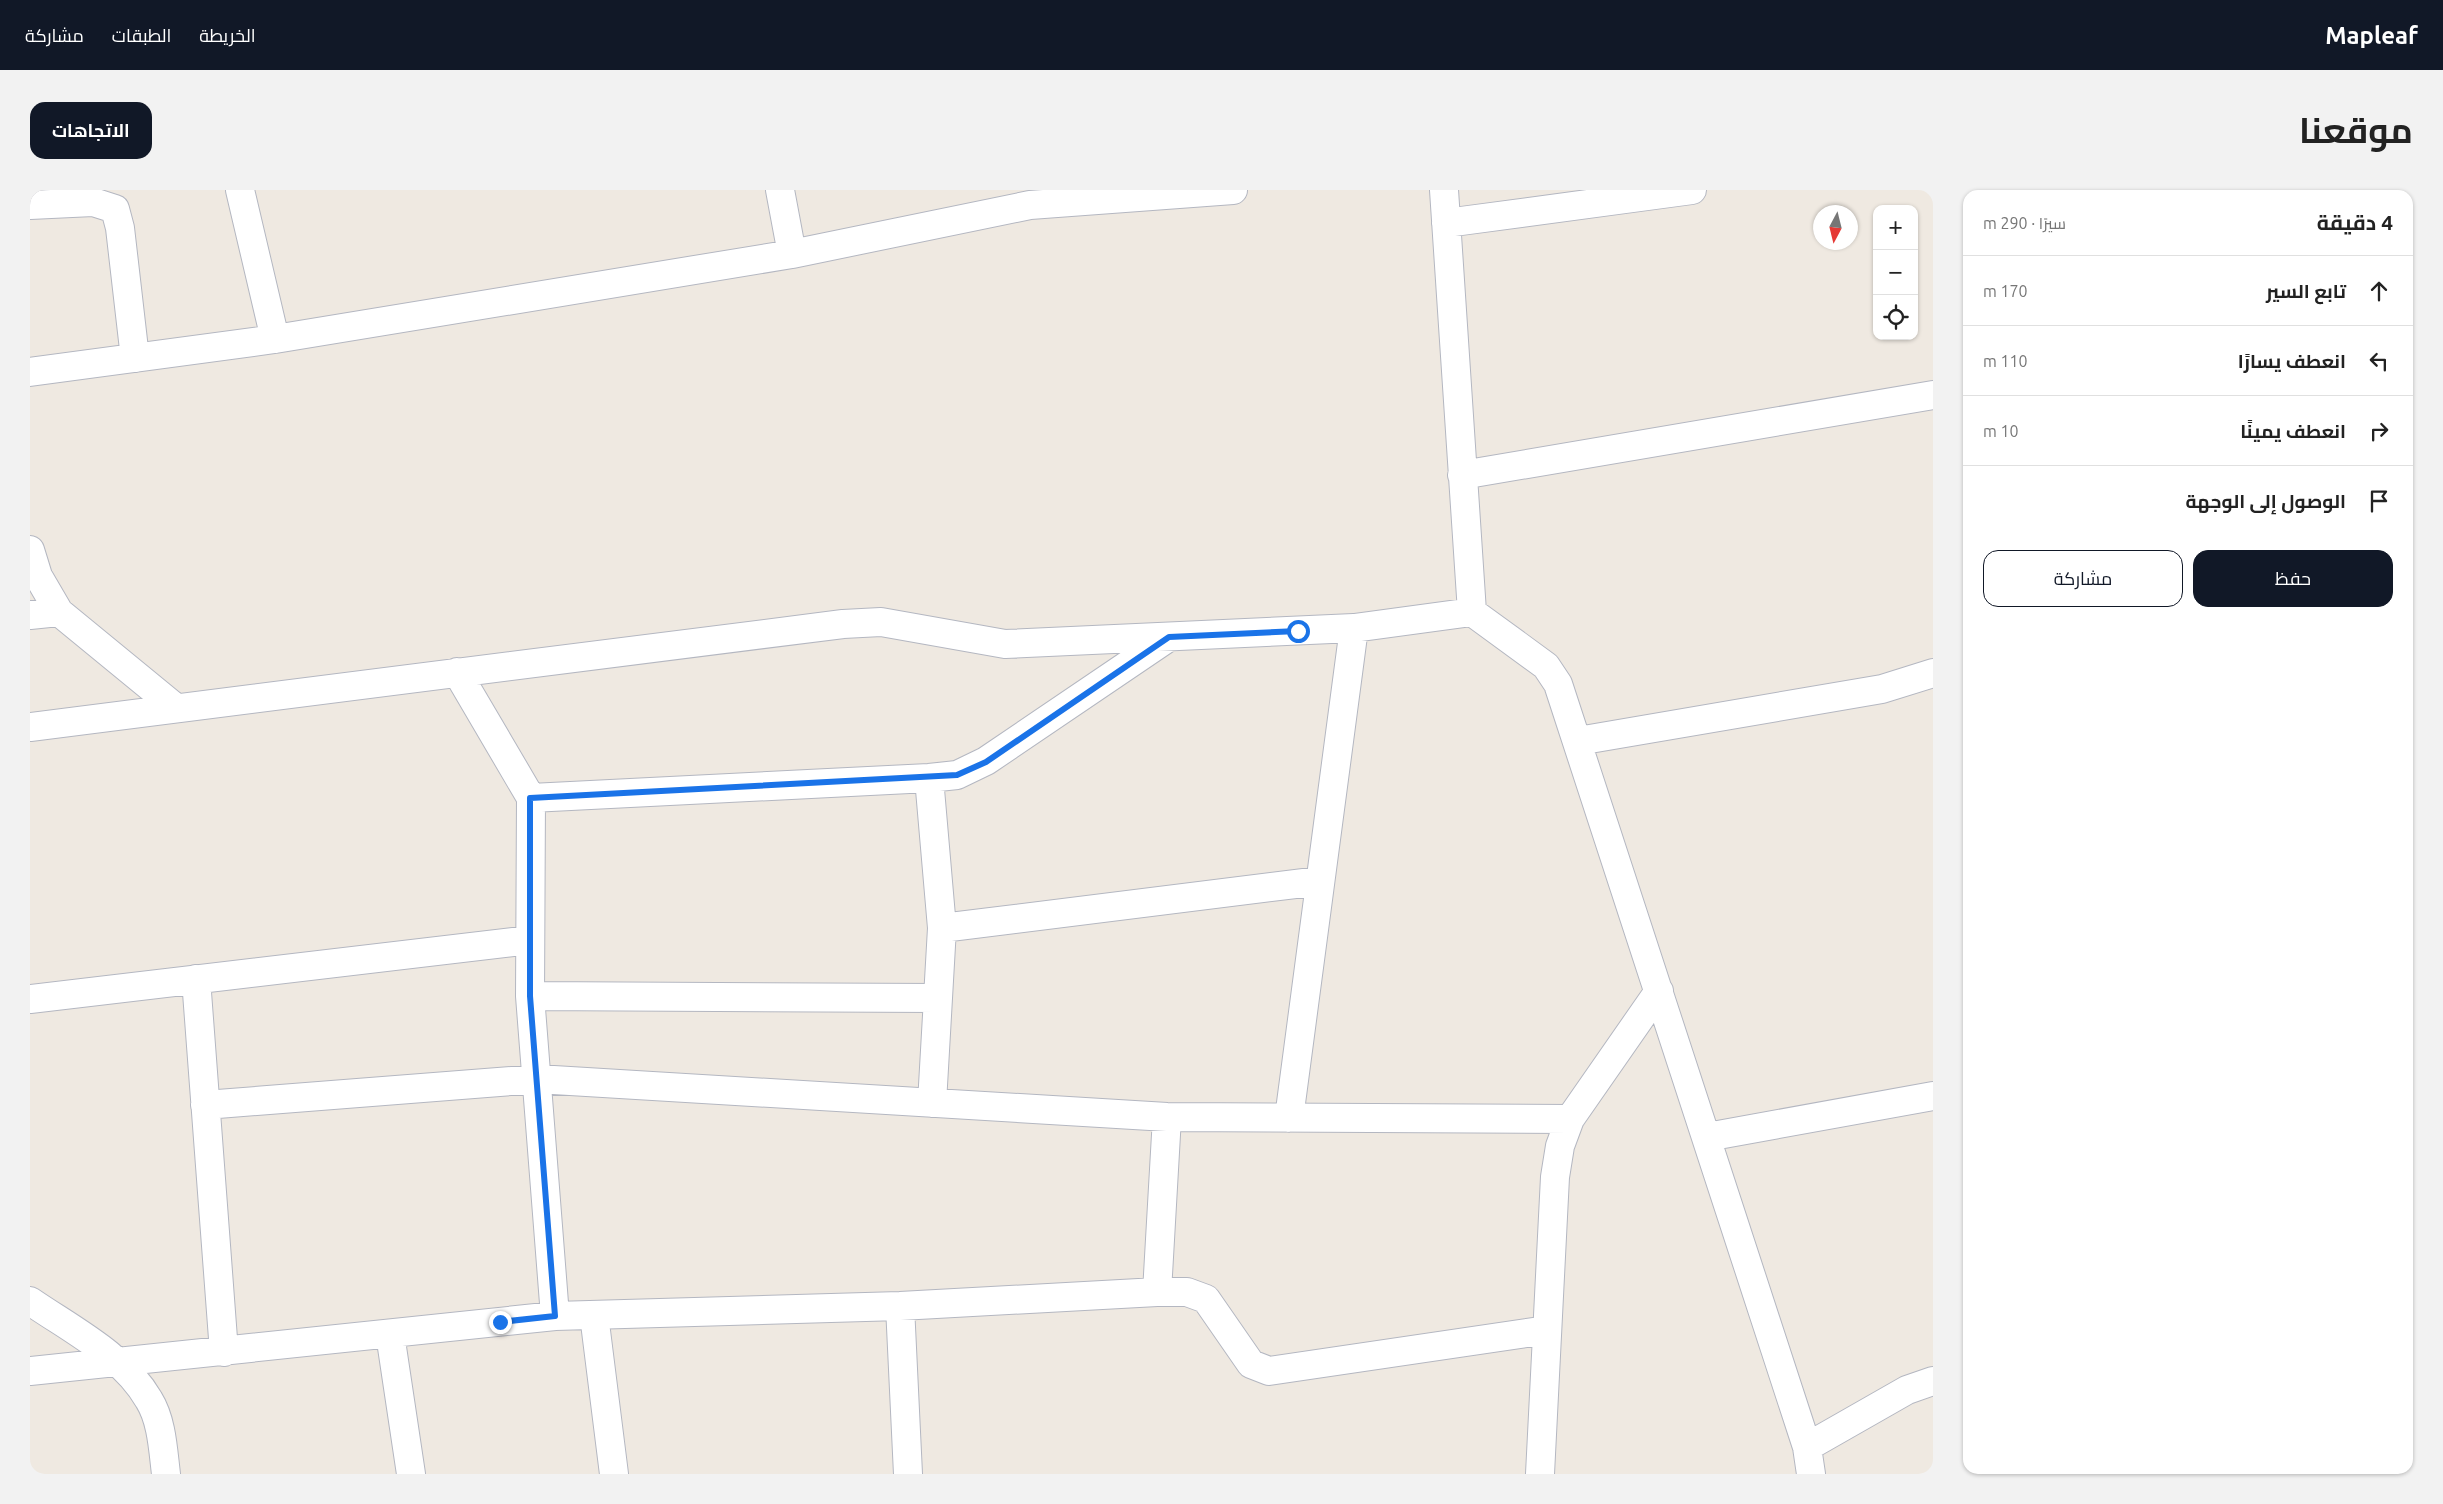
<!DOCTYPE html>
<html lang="ar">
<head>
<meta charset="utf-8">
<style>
	:root { --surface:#fff; --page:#f2f2f2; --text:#222; --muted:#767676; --line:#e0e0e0; --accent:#111827 }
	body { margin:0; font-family:Ubuntu,Cairo,sans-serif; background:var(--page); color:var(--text); direction:rtl }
	.controls { position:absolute; right:15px; top:15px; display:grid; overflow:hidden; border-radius:10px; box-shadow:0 1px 4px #0004 }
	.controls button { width:45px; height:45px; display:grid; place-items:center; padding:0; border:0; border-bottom:1px solid var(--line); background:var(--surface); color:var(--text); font:25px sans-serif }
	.compass { position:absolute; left:1783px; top:15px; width:45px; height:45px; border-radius:50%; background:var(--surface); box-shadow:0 1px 4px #0004; rotate:187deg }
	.stop { position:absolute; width:15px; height:15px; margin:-11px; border:4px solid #1a73e8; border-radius:50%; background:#fff }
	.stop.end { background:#1a73e8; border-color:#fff; box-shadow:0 1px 5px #0008 }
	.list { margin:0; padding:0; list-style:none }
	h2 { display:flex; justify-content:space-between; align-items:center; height:65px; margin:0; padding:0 20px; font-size:21px }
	h2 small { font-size:16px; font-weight:400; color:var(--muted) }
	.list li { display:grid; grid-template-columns:32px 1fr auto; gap:15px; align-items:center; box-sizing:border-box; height:70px; padding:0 20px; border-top:1px solid var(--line) }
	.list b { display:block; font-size:19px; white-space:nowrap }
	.list em { font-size:16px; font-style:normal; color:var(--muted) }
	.actions { display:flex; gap:10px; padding:15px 20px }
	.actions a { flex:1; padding:11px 0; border:1px solid var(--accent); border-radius:15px; text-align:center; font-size:18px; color:var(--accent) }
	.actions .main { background:var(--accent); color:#fff }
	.icon { flex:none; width:28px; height:28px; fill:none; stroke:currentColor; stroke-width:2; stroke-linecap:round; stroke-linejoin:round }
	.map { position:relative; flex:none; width:1903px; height:1284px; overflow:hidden; direction:ltr; border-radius:15px }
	header { display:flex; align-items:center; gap:30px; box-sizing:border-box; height:70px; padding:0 25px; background:var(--accent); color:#fff }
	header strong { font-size:24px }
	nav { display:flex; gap:28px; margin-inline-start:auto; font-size:18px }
	.intro { display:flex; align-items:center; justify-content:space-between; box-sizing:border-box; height:120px; padding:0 30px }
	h1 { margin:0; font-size:35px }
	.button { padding:12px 22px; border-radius:15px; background:var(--accent); color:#fff; font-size:18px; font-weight:700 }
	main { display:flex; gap:30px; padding:0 30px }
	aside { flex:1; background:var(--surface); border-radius:15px; box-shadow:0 1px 4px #0004 }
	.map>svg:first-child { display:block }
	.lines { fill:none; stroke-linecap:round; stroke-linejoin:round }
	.street-casing { stroke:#b4b7c1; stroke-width:30 }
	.street { stroke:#fff; stroke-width:28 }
	.route { stroke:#1a73e8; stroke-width:6 }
</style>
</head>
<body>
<header>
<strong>Mapleaf</strong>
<nav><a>الخريطة</a><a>الطبقات</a><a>مشاركة</a></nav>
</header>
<div class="intro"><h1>موقعنا</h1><a class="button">الاتجاهات</a></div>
<main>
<aside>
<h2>4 دقيقة<small>سيرًا · 290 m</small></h2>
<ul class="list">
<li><svg class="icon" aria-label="ahead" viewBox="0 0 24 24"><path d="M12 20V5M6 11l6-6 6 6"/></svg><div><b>تابع السير</b></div><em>170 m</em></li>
<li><svg class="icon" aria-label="left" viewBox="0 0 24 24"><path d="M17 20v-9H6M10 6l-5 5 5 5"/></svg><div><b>انعطف يسارًا</b></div><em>110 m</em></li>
<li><svg class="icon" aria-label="right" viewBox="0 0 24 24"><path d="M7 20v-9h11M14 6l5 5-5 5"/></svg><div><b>انعطف يمينًا</b></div><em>10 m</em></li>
<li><svg class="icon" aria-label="arrive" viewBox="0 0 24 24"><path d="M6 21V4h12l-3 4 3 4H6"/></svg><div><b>الوصول إلى الوجهة</b></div></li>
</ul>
<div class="actions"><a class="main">حفظ</a><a>مشاركة</a></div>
</aside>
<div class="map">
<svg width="1903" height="1284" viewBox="0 0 1903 1284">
	<rect width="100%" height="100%" fill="#efe9e1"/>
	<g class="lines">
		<defs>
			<path id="street" d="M210,0L245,149
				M750,0L762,64
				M1414,0L1442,422
				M0,15L63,12L85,19L90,38L105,168
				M1416,33L1662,0
				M0,182L245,149L762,64L1000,15L1203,0
				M1432,285L1903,205
				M0,360L8,386L29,422L146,518
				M0,425L29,422
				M427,482L501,608L500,806L525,1126
				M0,537L813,434L851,432L975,454L1324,438L1442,422L1516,476L1528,494L1777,1257L1781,1284
				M1548,551L1852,499L1903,483
				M899,588L912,738L902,913
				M501,608L899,588L927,585L956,571L1139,447
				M912,738L1290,691
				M166,789L194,1162
				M500,806L908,808
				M0,809L500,750
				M175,915L507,889L1137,927L1540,929
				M1259,928L1324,438
				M1677,947L1903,906
				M1127,1102L1137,927
				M0,1111C42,1140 93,1165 119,1210C132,1231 133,1260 136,1284
				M870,1116L878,1284
				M564,1125L584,1284
				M360,1144L381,1284
				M0,1181L525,1126L870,1116L1127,1102H1157L1176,1109L1221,1174L1239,1181L1517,1140
				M1777,1257L1877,1200L1903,1191
				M1510,1284L1525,987L1530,956L1540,929L1629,801"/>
		</defs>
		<use href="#street" class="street-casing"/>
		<use href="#street" class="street"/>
	</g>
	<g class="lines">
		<path class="route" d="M470,1132L525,1126L500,806V608L927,585L956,572L1139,447L1268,441"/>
	</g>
</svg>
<div class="controls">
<button>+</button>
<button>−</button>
<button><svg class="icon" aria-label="locate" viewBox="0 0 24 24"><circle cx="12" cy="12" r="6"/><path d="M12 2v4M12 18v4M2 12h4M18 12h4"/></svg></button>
</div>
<svg class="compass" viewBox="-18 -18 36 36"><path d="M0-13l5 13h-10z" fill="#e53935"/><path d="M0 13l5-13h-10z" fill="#767676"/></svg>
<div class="stop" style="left:1268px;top:441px"></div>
<div class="stop end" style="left:470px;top:1132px"></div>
</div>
</main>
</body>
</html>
